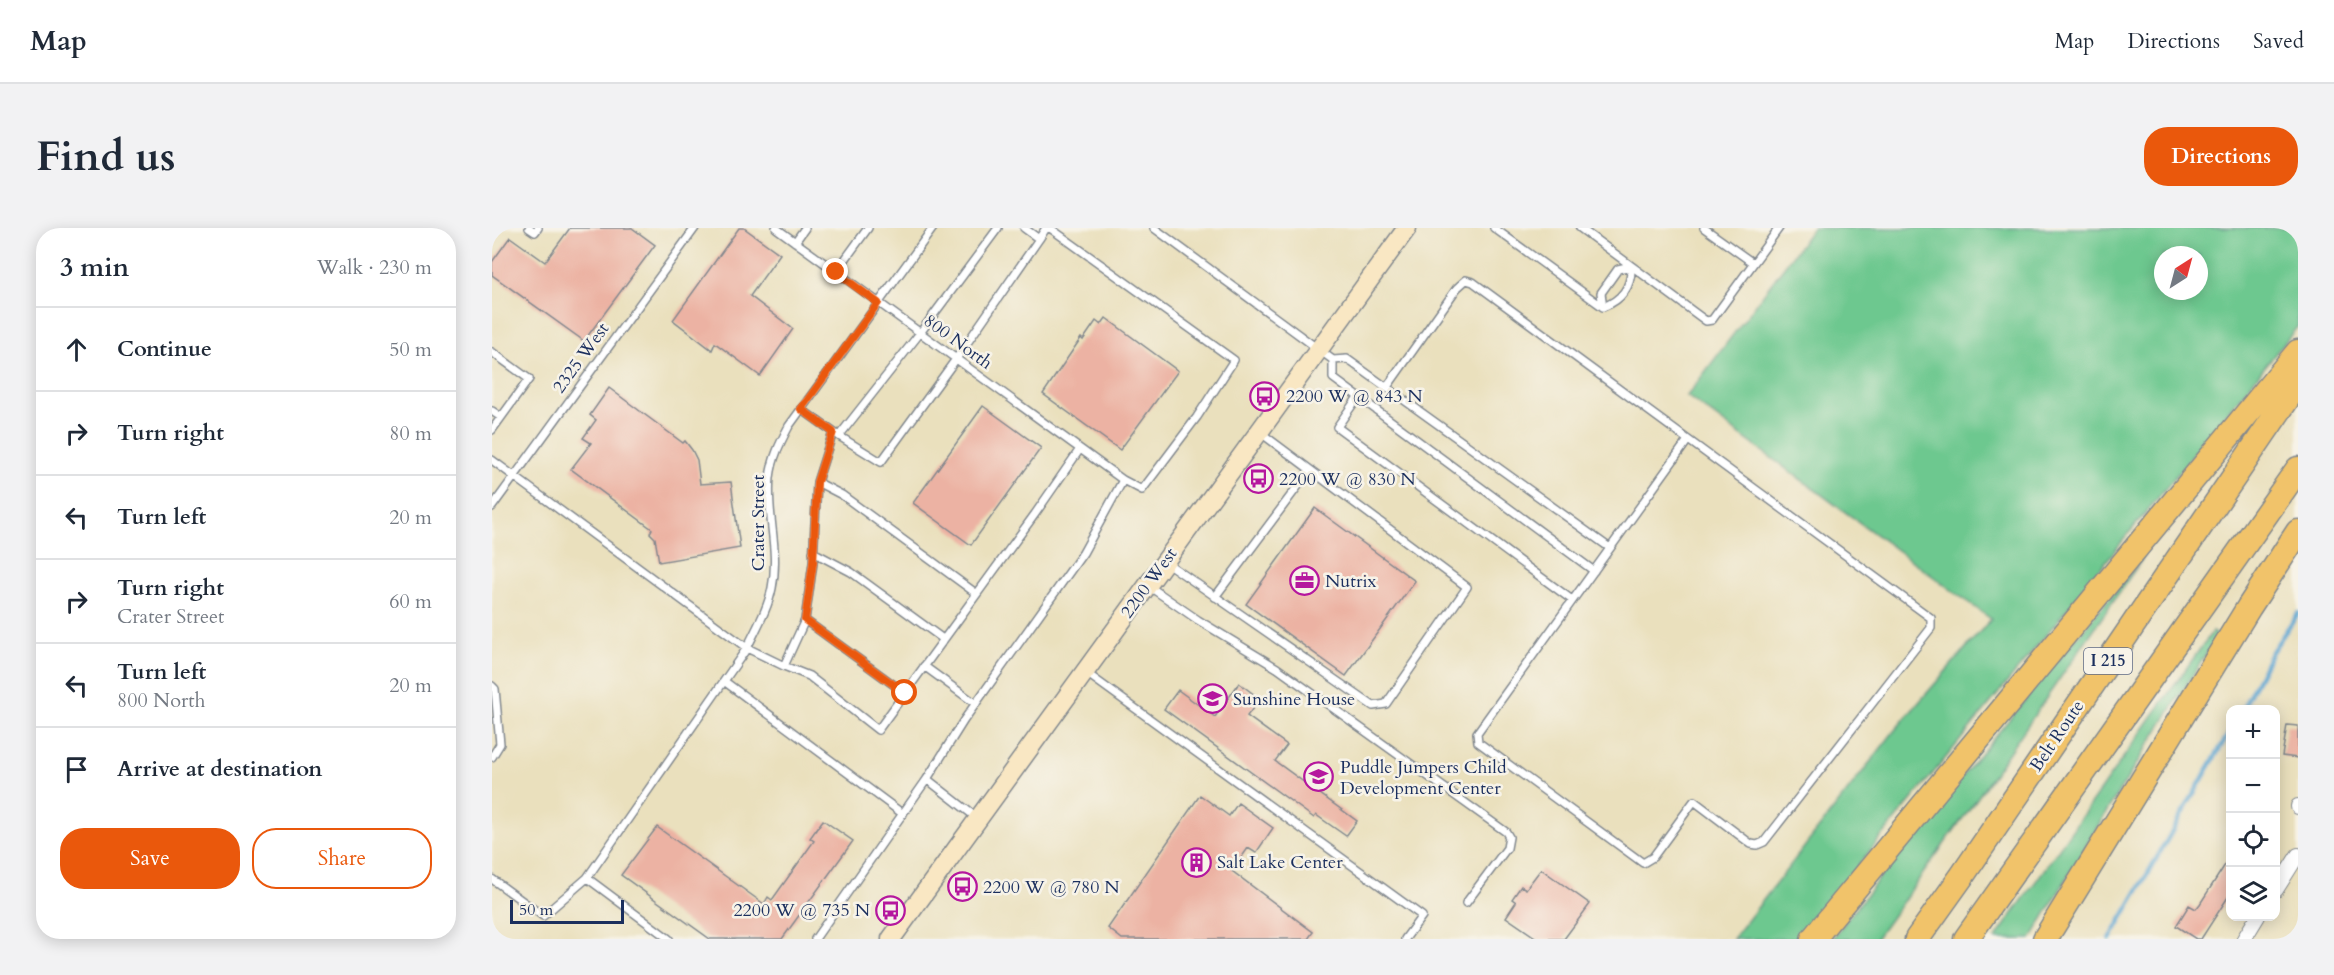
<!DOCTYPE html>
<html lang="en">
<head>
<meta charset="utf-8">
<style>
	:root { --surface:#fff; --page:#f2f2f3; --text:#1f2937; --muted:#747a83; --line:#e0e1e3; --accent:#ea580c }
	body { margin:0; font-family:Cardo,serif; background:var(--page); color:var(--text) }
	.controls { position:absolute; right:18px; bottom:18px; display:grid; overflow:hidden; border-radius:12px; box-shadow:0 3px 15px #0003 }
	.controls button { width:54px; height:54px; display:grid; place-items:center; padding:0; border:0; border-bottom:2px solid var(--line); background:var(--surface); color:var(--text); font:30px sans-serif }
	.compass { position:absolute; left:1662px; top:18px; width:54px; height:54px; border-radius:50%; background:var(--surface); box-shadow:0 3px 15px #0003; rotate:36deg }
	.scale { position:absolute; left:18px; bottom:15px; width:114px; box-sizing:border-box; padding-left:6px; border:3px solid #1b2f5e; border-top:0; font-size:16px; line-height:21px; white-space:nowrap; color:#1b2f5e; -webkit-text-stroke:4px #f7f3e8; paint-order:stroke }
	.stop { position:absolute; width:18px; height:18px; margin:-14px; border:4px solid #ea580c; border-radius:50%; background:#fff }
	.stop.end { background:#ea580c; border-color:#fff; box-shadow:0 2px 6px #0008 }
	.list { margin:0; padding:0; list-style:none }
	h2 { display:flex; justify-content:space-between; align-items:center; height:78px; margin:0; padding:0 24px; font-size:26px }
	h2 small { font-size:20px; font-weight:400; color:var(--muted) }
	.list li { display:grid; grid-template-columns:39px 1fr auto; gap:18px; align-items:center; box-sizing:border-box; height:84px; padding:0 24px; border-top:2px solid var(--line) }
	.list b { display:block; font-size:22px; white-space:nowrap }
	.list p { margin:0; font-size:20px; white-space:nowrap; color:var(--muted) }
	.list em { font-size:20px; font-style:normal; color:var(--muted) }
	.actions { display:flex; gap:12px; padding:18px 24px }
	.actions a { flex:1; padding:14px 0; border:2px solid var(--accent); border-radius:24px; text-align:center; font-size:21px; color:var(--accent) }
	.actions .main { background:var(--accent); color:#fff }
	.icon { flex:none; width:33px; height:33px; fill:none; stroke:currentColor; stroke-width:2; stroke-linecap:round; stroke-linejoin:round }
	.map { position:relative; flex:none; width:1806px; height:711px; overflow:hidden; border-radius:24px }
	header { display:flex; align-items:center; gap:36px; box-sizing:border-box; height:84px; padding:0 30px; background:var(--surface); border-bottom:2px solid var(--line) }
	header strong { font-size:28px }
	nav { display:flex; gap:33px; margin-inline-start:auto; font-size:21px }
	.intro { display:flex; align-items:center; justify-content:space-between; box-sizing:border-box; height:144px; padding:0 36px }
	h1 { margin:0; font-size:42px }
	.button { padding:15px 27px; border-radius:24px; background:var(--accent); color:#fff; font-size:21px; font-weight:700 }
	main { display:flex; gap:36px; padding:0 36px }
	aside { flex:1; background:var(--surface); border-radius:24px; box-shadow:0 3px 15px #0003 }
	.map>svg:first-child { display:block }
	.green { fill:#6dc88f; stroke:#447c76; stroke-width:1.5; fill-rule:evenodd }
	.lines { fill:none; stroke-linecap:round; stroke-linejoin:round }
	.stream { stroke:#59a4d1; stroke-width:4.5 }
	.building { fill:#ecb2a3 }
	.lane-casing { stroke:#82888e; stroke-width:10 }
	.street-casing { stroke:#82888e; stroke-width:16 }
	.secondary-casing { stroke:#82888e; stroke-width:21 }
	.highway-casing { stroke:#82888e; stroke-width:27 }
	.lane { stroke:#fff; stroke-width:7 }
	.street { stroke:#fff; stroke-width:14 }
	.secondary { stroke:#f9e7c3; stroke-width:18 }
	.highway { stroke:#f1c36a; stroke-width:24 }
	.route { stroke:#ea580c; stroke-width:8 }
	.labels { text-anchor:middle; dominant-baseline:central; stroke-width:5; stroke-linejoin:round; paint-order:stroke }
	.shield { fill:#f7f3e8; stroke:#5d6a87; stroke-width:1.5 }
	.shield-label { font-size:16px; font-weight:bold; fill:#1b2f5e }
	.street-label { font-size:18px; fill:#1b2f5e; stroke:#f7f3e8 }
	.poi-label { font-size:18px; fill:#1b2f5e; stroke:#f7f3e8; text-anchor:start }
</style>
</head>
<body>
<header>
<strong>Map</strong>
<nav><a>Map</a><a>Directions</a><a>Saved</a></nav>
</header>
<div class="intro"><h1>Find us</h1><a class="button">Directions</a></div>
<main>
<aside>
<h2>3 min<small>Walk · 230 m</small></h2>
<ul class="list">
<li><svg class="icon" aria-label="ahead" viewBox="0 0 24 24"><path d="M12 20V5M6 11l6-6 6 6"/></svg><div><b>Continue</b></div><em>50 m</em></li>
<li><svg class="icon" aria-label="right" viewBox="0 0 24 24"><path d="M7 20v-9h11M14 6l5 5-5 5"/></svg><div><b>Turn right</b></div><em>80 m</em></li>
<li><svg class="icon" aria-label="left" viewBox="0 0 24 24"><path d="M17 20v-9H6M10 6l-5 5 5 5"/></svg><div><b>Turn left</b></div><em>20 m</em></li>
<li><svg class="icon" aria-label="right" viewBox="0 0 24 24"><path d="M7 20v-9h11M14 6l5 5-5 5"/></svg><div><b>Turn right</b><p>Crater Street</p></div><em>60 m</em></li>
<li><svg class="icon" aria-label="left" viewBox="0 0 24 24"><path d="M17 20v-9H6M10 6l-5 5 5 5"/></svg><div><b>Turn left</b><p>800 North</p></div><em>20 m</em></li>
<li><svg class="icon" aria-label="arrive" viewBox="0 0 24 24"><path d="M6 21V4h12l-3 4 3 4H6"/></svg><div><b>Arrive at destination</b></div></li>
</ul>
<div class="actions"><a class="main">Save</a><a>Share</a></div>
</aside>
<div class="map">
<svg width="1806" height="711" viewBox="0 0 1806 711">
	<rect width="100%" height="100%" fill="#f7f3e8"/>
	<filter id="ink" filterUnits="userSpaceOnUse"><feTurbulence type="fractalNoise" baseFrequency=".0167" numOctaves="2"/><feDisplacementMap in="SourceGraphic" scale="12" xChannelSelector="R" yChannelSelector="G"/><feConvolveMatrix kernelMatrix="1 2 1 2 8 2 1 2 1" color-interpolation-filters="sRGB"/></filter>
	<filter id="wash" filterUnits="userSpaceOnUse"><feTurbulence type="fractalNoise" baseFrequency=".008" numOctaves="4" result="noise"/><feDisplacementMap in="SourceGraphic" scale="24" xChannelSelector="R" yChannelSelector="G"/><feGaussianBlur stdDeviation="1.35" result="paint"/><feColorMatrix in="noise" values="0 0 0 0 0 0 0 0 0 0 0 0 0 0 0 0 0 1.4 0 .05"/><feComposite in="paint" operator="in"/></filter>
	<g filter="url(#wash)">
		<rect width="100%" height="100%" fill="#eae0bd"/>
		<path class="green" d="M1321,0H1806V98L1306,711H1241L1403,502L1499,391L1195,168ZM1671,27H1707V63H1671Z
			M1653,327L1486,569L1384,711H1340L1406,626Z
			M1720,404L1726,407L1613,586L1539,711H1503Z"/>
		<g class="lines">
			<path class="stream" d="M1750,482L1779,425L1806,385
				M1618,711L1738,503"/>
		</g>
		<g id="blocks">
			<path class="building" d="M78,0H140L163,17L92,113L0,47V34L18,9L53,34Z
				M247,0H252L288,26L258,68L301,101L268,148L223,115L220,122L181,92Z
				M614,90L686,143L628,222L551,166L589,110L591,112L604,93L609,97Z
				M117,160L191,215L193,213L200,222L205,232L208,256L239,254L248,320L167,334L163,310L158,305L160,301L79,241L99,215L91,210L104,192L98,187Z
				M491,178L549,220L479,317L421,275Z
				M823,280L923,353L854,448L754,376Z
				M747,455L768,471L755,488L795,517L783,533L865,593L854,608L824,587L822,590L672,481L686,462L723,489Z
				M1795,497L1806,498V530L1790,528Z
				M708,567L737,588L746,575L781,600L764,625L756,620L740,643L821,704L816,711H630L616,700Z
				M331,592L361,613L290,711H218L129,647L165,599L272,676L276,669L280,672L322,613L318,610Z
				M1738,629V666L1709,711H1704L1684,698L1697,677L1704,681L1708,676Z
				M1049,641L1098,676L1072,711H1046L1014,689L1024,674L1020,671L1029,658L1034,661Z"/>
		</g>
	</g>
	<g filter="url(#ink)">
		<use href="#blocks" fill-opacity="0" stroke="#82888e" stroke-width="1.5"/>
		<g class="lines">
			<defs>
				<path id="lane" d="M37,0L43,4L46,0
					M284,0L631,252
					M532,0L547,11L554,0
					M662,0L841,132L855,131L1118,320
					M1002,0L1111,79
					M1088,0L1214,93L1220,92L1287,0
					M1212,0L1261,35
					M303,14L313,0
					M344,44L376,0
					M1111,79L1109,65L1126,41L1139,38
					M1111,79C1130,72 1140,58 1139,38
					M0,124L37,151L0,202
					M841,132V150L1102,343
					M895,159L965,60L974,52L981,54L1439,390V400L1272,614L1265,617L1259,616L1202,573L1161,629L1151,635L986,514L985,505L1196,212
					M866,169L845,199L1080,372
					M309,181L347,208L428,105L506,0
					M0,183L9,189
					M347,208L389,234L464,131L547,11
					M0,232L255,420L292,438L313,392L321,335L325,254L341,204
					M325,254L350,267L485,366
					M0,279L203,0
					M321,324L359,344L451,411
					M675,335L881,478L894,476L975,359L769,205
					M658,359L706,392L785,440L1014,604L1017,609L1015,620L974,675
					M723,369L818,242
					M313,392L413,465
					M292,438L317,448L386,502L543,286L588,221
					M432,438L484,476
					M593,444L930,688L913,711
					M232,453L411,586
					M0,458L3,461L8,516L0,529
					M435,551L472,492L591,325L631,252L650,262L705,189L742,132L558,0
					M0,651L51,688L95,650
					M177,711L95,650L255,420C264,401 276,381 280,360C288,322 274,286 278,250C280,231 288,215 297,198L441,0
					M323,711L435,551L485,590"/>
				<path id="street" d="M1806,578V579
					M1784,662L1806,627
					M1752,711L1766,688"/>
				<path id="secondary" d="M399,711L915,0"/>
				<path id="highway" d="M1321,711L1806,124
					M1425,711L1470,648L1806,155
					M1474,711L1806,241
					M1553,711L1757,379L1806,304"/>
			</defs>
			<use href="#lane" class="lane-casing"/>
			<use href="#street" class="street-casing"/>
			<use href="#secondary" class="secondary-casing"/>
			<use href="#highway" class="highway-casing"/>
			<use href="#lane" class="lane"/>
			<use href="#street" class="street"/>
			<use href="#secondary" class="secondary"/>
			<use href="#highway" class="highway"/>
		</g>
	</g>
	<g class="lines" filter="url(#ink)">
		<path class="route" d="M344,44L386,75L309,181L341,204L325,254L321,335L313,392L413,465"/>
	</g>
	<defs>
		<symbol id="bus-ring" viewBox="-11 -11 22 22"><circle r="9.5" fill="#f7f3e8" stroke="#b5179e" stroke-width="1.5"/><path d="M-5-6H5V4H4V6H2V4H-2V6H-4V4H-5ZM-3.5-4V0h7V-4ZM-3.5 1.2v1.5H-2V1.2ZM2 1.2v1.5H3.5V1.2Z" fill="#b5179e"/></symbol>
		<symbol id="office-ring" viewBox="-11 -11 22 22"><circle r="9.5" fill="#f7f3e8" stroke="#b5179e" stroke-width="1.5"/><path d="M-6-3h4V-5.5h4V-3h4V5H-6ZM-1-4.5V-3h2v-1.5ZM-6 0V1H6V0Z" fill="#b5179e"/></symbol>
		<symbol id="school-ring" viewBox="-11 -11 22 22"><circle r="9.5" fill="#f7f3e8" stroke="#b5179e" stroke-width="1.5"/><path d="M0-5L7-2L0 1L-7-2ZM-4 1L0 2.5L4 1V4Q0 6-4 4Z" fill="#b5179e"/></symbol>
		<symbol id="building-ring" viewBox="-11 -11 22 22"><circle r="9.5" fill="#f7f3e8" stroke="#b5179e" stroke-width="1.5"/><path d="M-4-6H4V6H1V3H-1V6H-4ZM-2.5-4.3h1.7v1.8h-1.7ZM.8-4.3h1.7v1.8H.8ZM-2.5-1h1.7V.8h-1.7ZM.8-1h1.7V.8H.8Z" fill="#b5179e"/></symbol>
	</defs>
	<g fill-rule="evenodd">
		<use href="#bus-ring" x="756" y="152" width="33" height="33"/>
		<use href="#bus-ring" x="750" y="234" width="33" height="33"/>
		<use href="#office-ring" x="796" y="336" width="33" height="33"/>
		<use href="#school-ring" x="704" y="454" width="33" height="33"/>
		<use href="#school-ring" x="810" y="532" width="33" height="33"/>
		<use href="#building-ring" x="688" y="618" width="33" height="33"/>
		<use href="#bus-ring" x="454" y="642" width="33" height="33"/>
		<use href="#bus-ring" x="382" y="666" width="33" height="33"/>
	</g>
	<g class="labels">
		<rect class="shield" x="1592" y="420" width="48" height="26" rx="4.5"/>
		<g class="shield-label">
			<text x="1616" y="433">I 215</text>
		</g>
		<g class="street-label">
			<text transform="translate(466 114) rotate(36)">800 North</text>
			<text transform="translate(89 130) rotate(-54)">2325 West</text>
			<text transform="translate(266 295) rotate(-90)">Crater Street</text>
			<text transform="translate(657 355) rotate(-54)">2200 West</text>
			<text transform="translate(1565 508) rotate(-56)">Belt Route</text>
		</g>
		<g class="poi-label">
			<text x="794" y="168">2200 W @ 843 N</text>
			<text x="787" y="251">2200 W @ 830 N</text>
			<text x="833" y="353">Nutrix</text>
			<text x="741" y="471">Sunshine House</text>
			<text x="848" y="539">Puddle Jumpers Child<tspan x="848" dy="21">Development Center</tspan></text>
			<text x="725" y="634">Salt Lake Center</text>
			<text x="491" y="659">2200 W @ 780 N</text>
			<text x="378" y="682" text-anchor="end">2200 W @ 735 N</text>
		</g>
	</g>
</svg>
<div class="controls">
<button>+</button>
<button>−</button>
<button><svg class="icon" aria-label="locate" viewBox="0 0 24 24"><circle cx="12" cy="12" r="6"/><path d="M12 2v4M12 18v4M2 12h4M18 12h4"/></svg></button>
<button><svg class="icon" aria-label="layers" viewBox="0 0 24 24"><path d="M12 4l9 5-9 5-9-5zM3 14l9 5 9-5"/></svg></button>
</div>
<svg class="compass" viewBox="-18 -18 36 36"><path d="M0-13l5 13h-10z" fill="#e53935"/><path d="M0 13l5-13h-10z" fill="#747a83"/></svg>
<div class="scale">50 m</div>
<div class="stop" style="left:413px;top:465px"></div>
<div class="stop end" style="left:344px;top:44px"></div>
</div>
</main>
</body>
</html>
